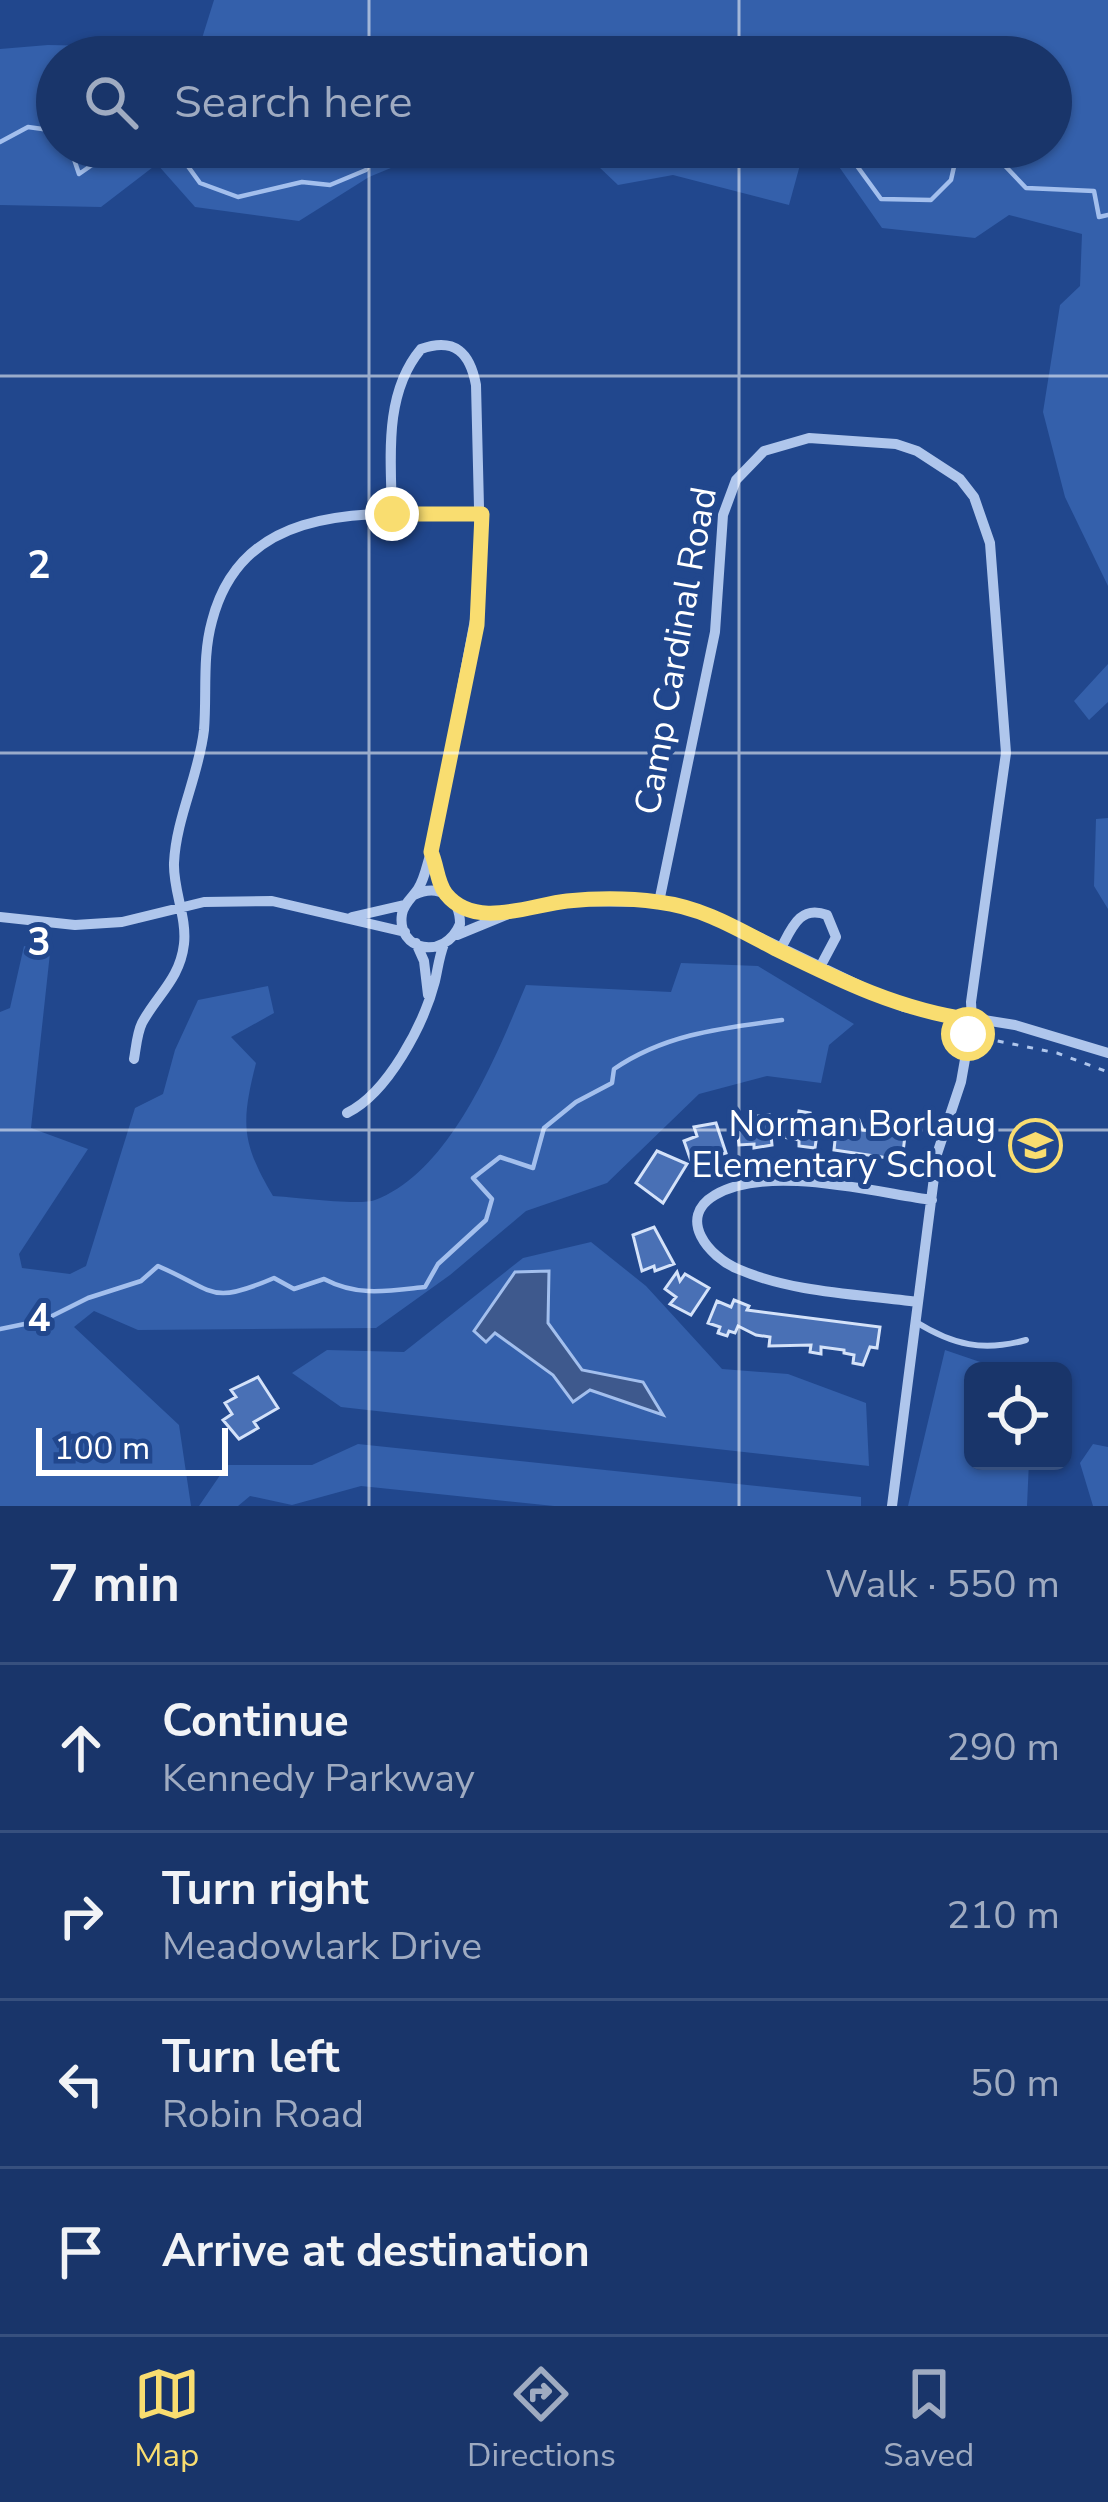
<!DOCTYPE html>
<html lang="en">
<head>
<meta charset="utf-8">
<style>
	:root { --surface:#19356a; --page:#223d70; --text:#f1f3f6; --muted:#9fabc1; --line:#37507e; --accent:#f9dd70 }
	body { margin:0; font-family:"Nunito Sans",sans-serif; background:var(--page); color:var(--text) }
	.controls { position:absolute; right:36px; bottom:36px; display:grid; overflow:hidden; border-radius:18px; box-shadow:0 3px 9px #0004 }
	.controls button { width:108px; height:108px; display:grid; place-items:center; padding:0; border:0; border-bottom:3px solid var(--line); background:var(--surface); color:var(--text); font:60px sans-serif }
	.scale { position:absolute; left:36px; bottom:30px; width:192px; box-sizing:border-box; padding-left:12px; border:6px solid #fff; border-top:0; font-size:33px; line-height:42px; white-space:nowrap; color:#fff; -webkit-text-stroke:9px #21478d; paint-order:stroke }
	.stop { position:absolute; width:36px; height:36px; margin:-27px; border:9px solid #f9dd70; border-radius:50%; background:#fff }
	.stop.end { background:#f9dd70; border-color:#fff; box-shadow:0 3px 12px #0008 }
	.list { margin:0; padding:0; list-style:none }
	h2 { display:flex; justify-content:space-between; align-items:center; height:156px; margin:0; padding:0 48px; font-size:51px }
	h2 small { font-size:39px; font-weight:400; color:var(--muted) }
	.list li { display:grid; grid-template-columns:78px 1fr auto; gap:36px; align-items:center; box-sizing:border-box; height:168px; padding:0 48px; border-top:3px solid var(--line) }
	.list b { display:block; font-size:45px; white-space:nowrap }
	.list p { margin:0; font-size:39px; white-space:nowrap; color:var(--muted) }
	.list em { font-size:39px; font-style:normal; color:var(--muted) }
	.icon { flex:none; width:66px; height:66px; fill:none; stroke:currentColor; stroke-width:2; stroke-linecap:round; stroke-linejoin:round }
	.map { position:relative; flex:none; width:1108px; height:1506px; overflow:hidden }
	.search { position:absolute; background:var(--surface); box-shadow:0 3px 9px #0004; left:36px; right:36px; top:36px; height:132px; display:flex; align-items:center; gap:30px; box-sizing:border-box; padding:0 42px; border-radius:66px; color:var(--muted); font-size:45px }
	.sheet { height:828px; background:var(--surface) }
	nav { display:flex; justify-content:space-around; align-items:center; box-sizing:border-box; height:168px; border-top:3px solid var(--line); background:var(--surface); font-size:33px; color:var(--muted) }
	nav a { display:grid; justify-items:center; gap:6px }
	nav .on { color:var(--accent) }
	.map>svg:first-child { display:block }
	.green { fill:#3460ab }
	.water { fill:#3e598d; stroke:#a3bfed; stroke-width:3 }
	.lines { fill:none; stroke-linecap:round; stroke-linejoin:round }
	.stream { stroke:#a3bfed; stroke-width:4.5 }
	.building { fill:#4970b5; stroke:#d4e2f9; stroke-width:3 }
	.path { stroke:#afc6ec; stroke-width:3; stroke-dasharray:6 9; stroke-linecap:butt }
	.service { stroke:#afc6ec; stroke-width:6 }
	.minor { stroke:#afc6ec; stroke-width:10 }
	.route { stroke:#f9dd70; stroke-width:15 }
	.grid { fill:none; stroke:#fff; stroke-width:3; stroke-opacity:0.55 }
	.labels { text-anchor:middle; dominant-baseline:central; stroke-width:10; stroke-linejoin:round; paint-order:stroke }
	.street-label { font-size:36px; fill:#fff; stroke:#21478d }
	.poi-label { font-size:36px; fill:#fff; stroke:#21478d; text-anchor:end }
	.grid-label { font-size:39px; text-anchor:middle; font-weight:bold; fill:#fff; stroke:#21478d; stroke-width:10; stroke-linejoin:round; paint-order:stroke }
</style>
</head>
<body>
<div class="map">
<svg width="1108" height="1506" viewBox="0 0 1108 1506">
	<rect width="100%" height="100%" fill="#21478d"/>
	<path class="green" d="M214,0H1108V586L1065,497L1043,412L1060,305L1080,286L1082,234L1009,215L975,238L882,228L835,161L803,154L789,205L673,175L618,185L578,147H1051V57H57V147H442L369,177L299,221L195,207L157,164L101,207L0,205V49L48,45L199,48Z
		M1108,664V702L1089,720L1074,701Z
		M1108,818V909L1094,886L1096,819Z
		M24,946L50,953L31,1128L88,1149L19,1254L22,1268L70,1274L86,1266L135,1108L163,1094L175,1050L198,1000L268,986L274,1013L231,1037L256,1063C241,1123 241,1142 273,1196C293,1197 360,1206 375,1200C451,1172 497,1054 526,985L671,992L681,963L758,966L854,1024L829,1045L821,1083L767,1076L699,1094L607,1183L526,1211L450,1275L376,1328L138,1330L94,1311L74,1327L179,1425L191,1506H0V1012L10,1008Z
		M591,1242L646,1286L722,1369L788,1374L866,1403L869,1466L341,1407L292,1373L327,1350L404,1352L523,1258Z
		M945,1350L986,1364L987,1371H973V1461H1029L1027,1506H908Z
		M358,1444L861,1497V1506H554L361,1486L292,1505L250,1496L238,1506H199L227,1465H312Z
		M1093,1444L1108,1447V1506H1093L1080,1463Z"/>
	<path class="water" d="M549,1271L548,1323L582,1370L643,1382L663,1415L590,1390L573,1402L553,1375L495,1333L486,1342L474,1331L515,1272Z"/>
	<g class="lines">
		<path class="stream" d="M0,142L28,127L57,131
			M70,147L79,174L118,147
			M174,147L200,183L238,197L302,182L330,185L366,170L378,147
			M712,147L733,162L748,147
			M851,147L857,166L881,199L931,200L951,180L958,149L983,147
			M987,147L1026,188L1094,191L1099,217L1108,215
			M0,1329L44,1320L88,1298L141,1281L158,1266C216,1291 209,1306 274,1278L294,1289L324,1279C358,1297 388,1291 425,1287L438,1264L486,1220L492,1199L473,1178L500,1157L533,1168L544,1128L576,1102L612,1083L614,1069C665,1034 722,1028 782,1020"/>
	</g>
	<path class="building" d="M799,1111L810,1113L809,1119L819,1120L815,1148L799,1146V1140L783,1137L786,1116L798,1117Z
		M769,1115L772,1145L754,1148V1144L739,1145L736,1118Z
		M848,1118L859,1120L863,1130L889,1133L890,1127L899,1128L898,1135L905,1136L902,1160L834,1150L837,1121L848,1123Z
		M716,1123L726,1153L700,1161L695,1150L690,1158L684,1141L697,1136L694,1127Z
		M657,1151L687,1164L663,1203L636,1183Z
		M654,1227L674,1264L655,1271L654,1266L642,1271L633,1235Z
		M677,1272L680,1281L685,1274L709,1288L691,1315L670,1304L676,1297L665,1289Z
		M734,1300L749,1306L747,1310L880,1327L877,1348L870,1347L863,1365L853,1363L854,1355L844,1353V1350L821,1347V1354L810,1352L811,1345L769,1346L770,1337L756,1335L738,1326L735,1333L729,1331L727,1336L718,1333L720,1327L708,1323L717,1301L731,1307Z
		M258,1377L278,1408L254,1422L258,1428L239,1439L223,1420L232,1414L225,1403L236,1397L231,1390Z"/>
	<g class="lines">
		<path class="path" d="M983,1038L1057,1053L1108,1072"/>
		<path class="service" d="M916,1322C953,1345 983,1352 1026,1340"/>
		<path class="minor" d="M392,514C391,460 383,394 421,349C455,337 470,353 476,385L481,588L431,852C427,864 425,878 418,889C412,898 404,903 402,914C396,951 445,961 460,924C460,897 439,883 414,895
			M431,852L446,894
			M659,902L715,632L723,515L736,480L764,451L809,438L896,444L917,451L960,479L974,497L990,543L1006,753L971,1002L972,1020L961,1082L937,1154L892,1506
			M456,905L479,912L508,913
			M0,917L75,925L122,922L204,902L272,901L405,932
			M352,917L404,905
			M457,935L511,913L565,901L659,902L715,916L904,1007L1015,1025L1108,1053
			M416,943L424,961L428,995
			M780,950C791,930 799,904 827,915L836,937L819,969
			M134,1059C136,1048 137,1033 142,1023C157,995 180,979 184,944C187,917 173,890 174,863C176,818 199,775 204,730C207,693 202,657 212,621C245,494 382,515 482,514
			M347,1113C388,1093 424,1024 435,981C438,968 439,957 444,944
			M918,1302C859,1294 793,1293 738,1269C709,1257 676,1218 715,1195C767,1164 873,1192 932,1200"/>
	</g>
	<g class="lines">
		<path class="route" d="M392,514H482L477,625L431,852C437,865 437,883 446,894C475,930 530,905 567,901C597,898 629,898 658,902C702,907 738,929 776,949C841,981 900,1010 972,1020L968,1034"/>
	</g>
	<path class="grid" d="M369,0V57M739,0V57M369,147V1506M739,147V1506M0,376H1108M0,753H1108M0,1130H1108"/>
	<defs>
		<symbol id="school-ring" viewBox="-11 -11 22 22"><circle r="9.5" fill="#21478d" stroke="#f9dd70" stroke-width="1.5"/><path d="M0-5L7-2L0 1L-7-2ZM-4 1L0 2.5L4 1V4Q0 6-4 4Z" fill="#f9dd70"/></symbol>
	</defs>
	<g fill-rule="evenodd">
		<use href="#school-ring" x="1006" y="1116" width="59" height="59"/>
	</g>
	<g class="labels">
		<g class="street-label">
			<text transform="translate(676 651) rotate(-80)">Camp Cardinal Road</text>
		</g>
		<g class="poi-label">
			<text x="996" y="1124">Norman Borlaug<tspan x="996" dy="41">Elementary School</tspan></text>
		</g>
	</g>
	<g class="grid-label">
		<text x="39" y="578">2</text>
		<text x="39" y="955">3</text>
		<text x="39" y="1331">4</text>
	</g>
</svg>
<div class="controls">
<button><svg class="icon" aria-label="locate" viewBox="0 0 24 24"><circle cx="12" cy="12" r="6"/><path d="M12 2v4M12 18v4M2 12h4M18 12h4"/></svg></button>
</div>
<div class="scale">100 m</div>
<div class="stop" style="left:968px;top:1034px"></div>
<div class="stop end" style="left:392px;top:514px"></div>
<div class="search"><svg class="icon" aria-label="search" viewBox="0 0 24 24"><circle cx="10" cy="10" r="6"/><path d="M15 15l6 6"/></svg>Search here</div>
</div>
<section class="sheet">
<h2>7 min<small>Walk · 550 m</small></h2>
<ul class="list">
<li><svg class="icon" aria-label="ahead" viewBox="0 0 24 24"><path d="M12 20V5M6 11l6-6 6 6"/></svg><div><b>Continue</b><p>Kennedy Parkway</p></div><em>290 m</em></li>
<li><svg class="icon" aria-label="right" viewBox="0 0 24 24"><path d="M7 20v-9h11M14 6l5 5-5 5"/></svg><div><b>Turn right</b><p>Meadowlark Drive</p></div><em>210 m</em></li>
<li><svg class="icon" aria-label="left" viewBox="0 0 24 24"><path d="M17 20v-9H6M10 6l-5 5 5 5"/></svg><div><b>Turn left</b><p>Robin Road</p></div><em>50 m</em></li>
<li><svg class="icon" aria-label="arrive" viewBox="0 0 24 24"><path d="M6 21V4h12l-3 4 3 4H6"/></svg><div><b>Arrive at destination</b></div></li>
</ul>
</section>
<nav>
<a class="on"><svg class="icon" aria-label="map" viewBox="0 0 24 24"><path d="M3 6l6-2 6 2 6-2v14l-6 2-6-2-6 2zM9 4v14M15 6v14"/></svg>Map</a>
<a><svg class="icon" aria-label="directions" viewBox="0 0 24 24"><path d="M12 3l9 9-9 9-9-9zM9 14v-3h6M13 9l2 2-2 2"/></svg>Directions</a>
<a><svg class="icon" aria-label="saved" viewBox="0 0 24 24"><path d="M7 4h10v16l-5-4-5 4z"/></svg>Saved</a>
</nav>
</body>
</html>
